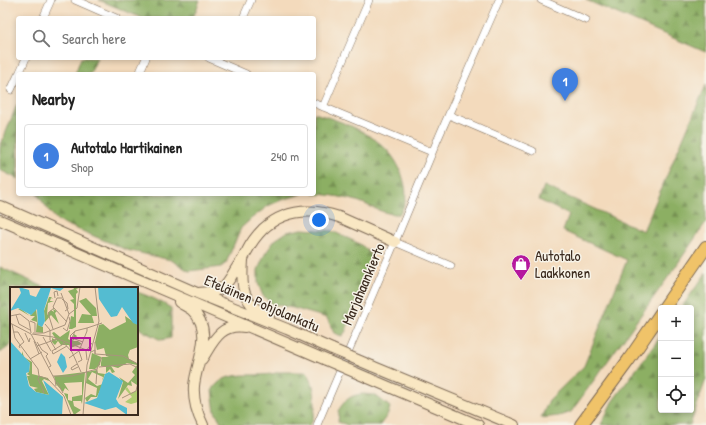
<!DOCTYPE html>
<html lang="en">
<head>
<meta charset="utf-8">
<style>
	:root { --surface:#fff; --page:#f6f6f6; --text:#222; --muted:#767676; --line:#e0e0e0; --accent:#b5179e }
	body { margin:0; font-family:"Patrick Hand",sans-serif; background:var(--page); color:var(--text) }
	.controls { position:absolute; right:12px; bottom:12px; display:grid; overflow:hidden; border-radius:4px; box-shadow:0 2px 6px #0003 }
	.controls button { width:36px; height:36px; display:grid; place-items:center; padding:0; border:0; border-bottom:1px solid var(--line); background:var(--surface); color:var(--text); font:20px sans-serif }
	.you { position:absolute; left:319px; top:220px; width:14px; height:14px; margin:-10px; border:3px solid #fff; border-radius:50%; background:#1a73e8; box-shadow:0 0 0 6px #1a73e833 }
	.badge { display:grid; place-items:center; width:26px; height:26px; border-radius:50%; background:var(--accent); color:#fff; font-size:13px; font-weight:700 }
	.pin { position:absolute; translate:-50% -33px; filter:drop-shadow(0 1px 2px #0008) }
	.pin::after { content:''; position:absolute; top:21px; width:14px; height:12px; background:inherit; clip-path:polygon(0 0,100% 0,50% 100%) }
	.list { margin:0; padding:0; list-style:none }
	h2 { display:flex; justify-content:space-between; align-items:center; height:52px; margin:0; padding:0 16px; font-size:17px }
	h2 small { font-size:13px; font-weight:400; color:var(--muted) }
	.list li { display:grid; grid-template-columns:26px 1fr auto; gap:12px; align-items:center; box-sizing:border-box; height:64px; margin:0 8px 8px; padding:0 8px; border:1px solid var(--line); border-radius:4px }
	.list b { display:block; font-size:15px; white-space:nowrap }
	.list p { margin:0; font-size:13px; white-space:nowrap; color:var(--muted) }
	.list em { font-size:13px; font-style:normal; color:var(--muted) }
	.icon { flex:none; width:22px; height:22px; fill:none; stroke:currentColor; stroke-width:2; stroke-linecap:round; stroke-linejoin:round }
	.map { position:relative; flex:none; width:706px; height:425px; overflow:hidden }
	.search { position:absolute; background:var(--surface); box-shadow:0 2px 6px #0003; left:16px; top:16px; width:300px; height:44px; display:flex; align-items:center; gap:10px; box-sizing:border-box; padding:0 14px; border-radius:4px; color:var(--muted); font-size:15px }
	.panel { position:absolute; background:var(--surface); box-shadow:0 2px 6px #0003; left:16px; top:72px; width:300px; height:124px; border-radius:4px }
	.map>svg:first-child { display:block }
	.forest { fill:url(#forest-firs); stroke:#646c40 }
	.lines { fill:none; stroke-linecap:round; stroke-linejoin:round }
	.minor-casing { stroke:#7b6855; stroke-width:8 }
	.secondary-casing { stroke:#7b6855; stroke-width:12 }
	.trunk-casing { stroke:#7b6855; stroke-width:14 }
	.minor { stroke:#fff; stroke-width:7 }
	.secondary { stroke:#f9e7c3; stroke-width:10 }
	.trunk { stroke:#f0c369; stroke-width:12 }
	.secondary-bridge-casing { stroke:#7b6855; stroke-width:12; stroke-linecap:butt }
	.secondary-bridge { stroke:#f9e7c3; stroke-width:10 }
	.labels { text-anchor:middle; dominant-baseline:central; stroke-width:3; stroke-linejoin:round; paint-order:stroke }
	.poi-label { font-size:15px; fill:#3b2a1e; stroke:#f7f3e8; text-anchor:start }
	.street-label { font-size:15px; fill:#3b2a1e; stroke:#f7f3e8 }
	.inset-road { fill:none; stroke:#a9947d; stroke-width:1 }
	.view { fill:#b5179e; fill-opacity:0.15; stroke:#b5179e; stroke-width:2 }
	.inset-edge { fill:none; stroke:#3b2a1e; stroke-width:2 }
</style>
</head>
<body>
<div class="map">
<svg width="706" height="425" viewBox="0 0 706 425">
	<defs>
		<pattern id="forest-firs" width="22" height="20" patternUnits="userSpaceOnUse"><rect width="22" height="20" fill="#8caf63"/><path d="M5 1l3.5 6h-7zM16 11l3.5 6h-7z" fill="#748f51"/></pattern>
	</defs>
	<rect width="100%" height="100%" fill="#f7f3e8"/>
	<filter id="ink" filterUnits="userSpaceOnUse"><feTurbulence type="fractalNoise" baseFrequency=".025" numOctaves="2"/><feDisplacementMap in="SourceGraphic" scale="8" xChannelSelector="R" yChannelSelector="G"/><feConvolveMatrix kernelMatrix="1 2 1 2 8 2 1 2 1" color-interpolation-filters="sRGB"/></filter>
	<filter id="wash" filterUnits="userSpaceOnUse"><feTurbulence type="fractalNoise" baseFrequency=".012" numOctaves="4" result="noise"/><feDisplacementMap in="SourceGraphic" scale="16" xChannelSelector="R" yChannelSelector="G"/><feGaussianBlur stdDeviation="0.9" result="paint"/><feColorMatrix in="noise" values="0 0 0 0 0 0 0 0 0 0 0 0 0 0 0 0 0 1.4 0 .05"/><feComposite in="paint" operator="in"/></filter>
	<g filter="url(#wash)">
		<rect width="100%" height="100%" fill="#f3dabc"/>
		<path class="forest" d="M99,0H200L193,18H142Z
			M586,0H706V52L703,51Z
			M81,58H97L90,74H75Z
			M706,85V222L674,269L571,412L559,416L541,418L549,400L584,366L627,260L563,231L569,215L539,200L544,186L643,231Z
			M18,104V179L0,170V147L16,107Z
			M314,113C351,124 395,140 404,182C407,193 407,204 399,214C385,215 373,207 360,202C349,198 326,194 314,194Z
			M37,194H302L281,200L268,206L252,218L241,228L226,263L221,267L189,271L171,260L127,250L58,221L50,212Z
			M302,229L332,231L358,243L365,248L371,256L372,265L352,313L346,331L342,336L334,333L327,318L293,308L272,304L263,296L258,283V270L265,254L275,240L287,232Z
			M0,267L46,288H11V345L0,353Z
			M706,273V379L690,425H601L612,402L661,336V410H691V308H681Z
			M137,292C149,296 160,301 171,308V338L161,340L145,332L137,327Z
			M279,372H307C316,384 318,413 310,425H223L215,412L212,391C225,366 258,380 279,372Z
			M363,394L375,395L390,407L388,414L380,425H348L338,422L339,414L338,411C345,400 350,395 363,394Z"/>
	</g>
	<g filter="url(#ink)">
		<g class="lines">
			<defs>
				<path id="minor" d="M75,0L116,18
					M541,0L586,20
					M43,18L51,0
					M243,18L251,0
					M209,58L246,74
					M19,74L26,58
					M139,74L146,58
					M11,90L18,75
					M314,103L432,152
					M323,107L369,0
					M449,115L533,151
					M395,242L451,266
					M317,425L395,242L437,141L499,0"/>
				<path id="secondary" d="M0,206L197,293L287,329L332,349
					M0,220L326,360
					M243,260C242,277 240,295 255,308C259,311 264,314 269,317
					M199,293C207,292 217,292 223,287C229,282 233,273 237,267C239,264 241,262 243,259C244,257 245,254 247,251C251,243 257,235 263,229C285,209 312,208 339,217L395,242
					M179,302C183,305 188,307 192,310C215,331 196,362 194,386C193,400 197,413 203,425
					M202,359C213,342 220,323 245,327
					M372,366L514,425
					M368,378L478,425"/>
				<path id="trunk" d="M664,308L706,247
					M581,425L628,361L661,313"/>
			</defs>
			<use href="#minor" class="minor-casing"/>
			<use href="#secondary" class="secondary-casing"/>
			<use href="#trunk" class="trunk-casing"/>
			<use href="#minor" class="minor"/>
			<use href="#secondary" class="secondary"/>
			<use href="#trunk" class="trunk"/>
			<defs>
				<path id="secondary-bridge" d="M332,349L372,366
					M326,360L368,378"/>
			</defs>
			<use href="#secondary-bridge" class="secondary-bridge-casing"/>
			<use href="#secondary-bridge" class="secondary-bridge"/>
		</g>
	</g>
	<defs>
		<symbol id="shop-pin" viewBox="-11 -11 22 30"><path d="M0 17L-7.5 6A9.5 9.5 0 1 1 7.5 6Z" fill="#b5179e" stroke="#f7f3e8"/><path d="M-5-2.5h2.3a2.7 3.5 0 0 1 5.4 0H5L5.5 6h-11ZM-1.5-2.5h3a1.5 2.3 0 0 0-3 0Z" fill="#fff"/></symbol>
	</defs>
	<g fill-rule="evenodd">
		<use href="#shop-pin" x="510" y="253" width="22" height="30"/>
	</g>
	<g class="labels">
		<g class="poi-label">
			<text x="535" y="255">Autotalo<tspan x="535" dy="17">Laakkonen</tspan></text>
		</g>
		<g class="street-label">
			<text transform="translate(363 284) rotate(-67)">Marjahaankierto</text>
			<text transform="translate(262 303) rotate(23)">Eteläinen Pohjolankatu</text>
		</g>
	</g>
	<g transform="translate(10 287)">
		<rect width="128" height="128" fill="#f3dabc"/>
		<path d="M128,96V115L121,117L115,115L122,110L115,102L117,100L121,106L126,104Z" fill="#b0cb71"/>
		<path d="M63,0L69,1L66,2L68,5L66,7V40L62,42H59L61,29L64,30V17L60,13L64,12L58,4L64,2ZM39,10H41L43,12L41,11L40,14H44L38,16L37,28L41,23L44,25L43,22L47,24L45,26L49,37L41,28L35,35L34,24ZM76,11L86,21L87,29H82L84,36H68L72,27L81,28L69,14ZM8,22H11L20,29L26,22L28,38L33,40V46L26,45L27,35L21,33L25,29H20ZM115,29L128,38V60L120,63L118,68L119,72L128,77V95L127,98L121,94L122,99L118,98L108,112L113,95L109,90L118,96L125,88L122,85L127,78L117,76L108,81L101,79L105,85L102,86L100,82L96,86V80L91,79V76L92,70H99L96,69L94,61L87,63L85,55L89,38L93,37L100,43L116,35ZM60,43L58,52L62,54L64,47L67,49L63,54H68L72,57L60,61L59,58H51L48,54L45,58L42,55V51L47,54L42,46L44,45L50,50ZM12,64L14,70L22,75V87L38,91L39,94L34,92L32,94L39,108L26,105L24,102L28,101L20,99L17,89H20L17,87L19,85L20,76L12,68ZM82,66L91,70L90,78L85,82H79ZM87,83L88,86L95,87L92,94L93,90L82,85L78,92L87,99L93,97L87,110H81L77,115L75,111L81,107L86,109L87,101L76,96L77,85ZM75,85L72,117L71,114H63L64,119L71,123L64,128L54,106L58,107V113L62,114V110L72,108V95L54,96L59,104L55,101L53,105L46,97L44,89Z" fill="#8caf63"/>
		<path d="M9,0L19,3L20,8L26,10L31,0H55L50,4L41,1L34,23L35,34L32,40L28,38L27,22L21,28L8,21L0,24L11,6ZM88,0H128V38L123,36L112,20L107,29L101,30L89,12ZM0,54L20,76L19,85L16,86L19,99L26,105L39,108L33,93L53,110L52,128H0ZM51,66L55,70L57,80L53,86L47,75ZM99,85L113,94L106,112L109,117L117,121V128L106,120L95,123L74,116L87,111L95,87Z" fill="#54bcd1"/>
		<path class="inset-road" d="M51,6L59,27M45,11L44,5L47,4L48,9M52,11H47L43,20L57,35M52,12L57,16L58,22L55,24M6,28L9,37L20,43M0,29L10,27L19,34L21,46M20,34L25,36V45M0,36L21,47M2,37L5,51L28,82L29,89L38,92L54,109L61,128M35,37L40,43V53L46,63M53,41L57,44L60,34L59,30M77,41L92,36M43,42L38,26L44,21M3,45H8L14,55L9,59L10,61M15,46L19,55L20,51M23,46H34L55,38L59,27L67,21L70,0M21,47L45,93L46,99M22,47L43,50L79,64M33,50L41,64M61,53L62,51L60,49L65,44M24,54L29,67M27,55L32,63L38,67L36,69M53,55L62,65L71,85M55,56L42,64L43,67L57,59M27,59L47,52M81,65L85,63V67V55M85,67L113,69L128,77M36,69L41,79L39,80M59,71L69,64L77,44V41L65,44L62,51L73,55M20,72L32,65M77,73L76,64L82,56M68,75L72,73L69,64M67,77L61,81L62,83L68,80M89,80L120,77L128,81M29,89L28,92L34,106M43,89H62L87,82L92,70M47,95L53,106M86,97L87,82M112,111L126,104L128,95M73,128L77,78L89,34L85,0"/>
		<path class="view" d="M61,51H80V63H61Z"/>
		<rect width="128" height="128" class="inset-edge"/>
	</g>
</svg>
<div class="controls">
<button>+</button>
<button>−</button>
<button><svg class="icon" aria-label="locate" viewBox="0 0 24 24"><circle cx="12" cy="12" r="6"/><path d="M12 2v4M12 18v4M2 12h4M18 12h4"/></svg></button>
</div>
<div class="you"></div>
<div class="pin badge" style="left:565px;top:101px;background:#3f7fe0">1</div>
<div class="search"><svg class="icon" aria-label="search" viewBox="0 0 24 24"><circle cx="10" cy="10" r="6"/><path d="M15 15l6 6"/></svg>Search here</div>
<section class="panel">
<h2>Nearby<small></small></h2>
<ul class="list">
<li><span class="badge" style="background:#3f7fe0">1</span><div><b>Autotalo Hartikainen</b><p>Shop</p></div><em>240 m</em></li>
</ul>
</section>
</div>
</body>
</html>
